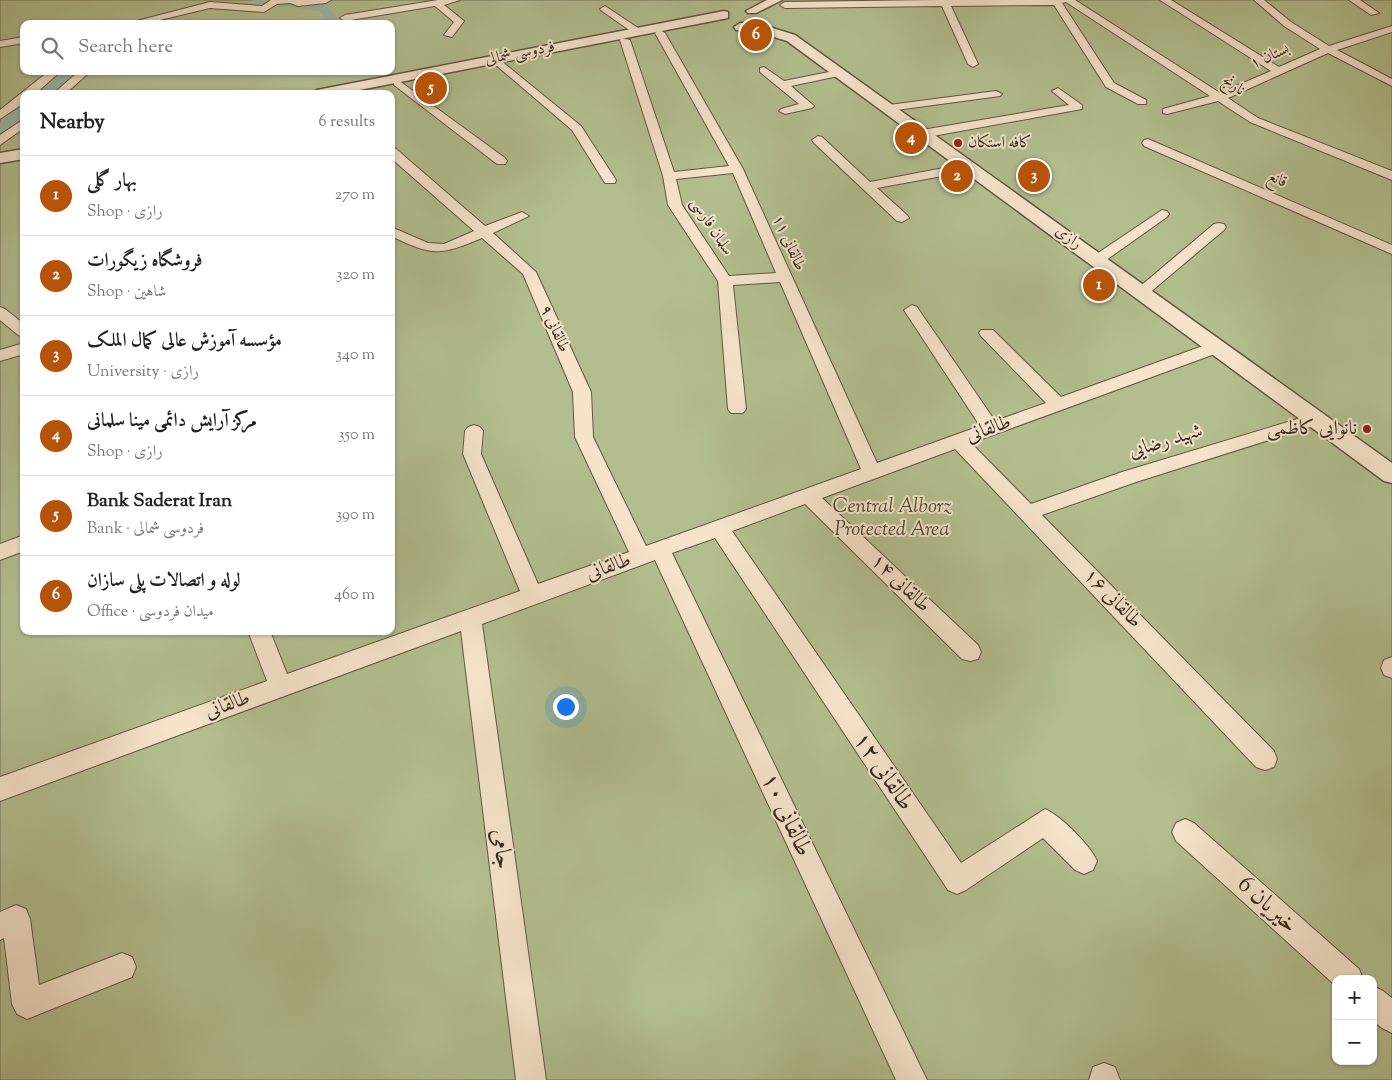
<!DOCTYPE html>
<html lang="en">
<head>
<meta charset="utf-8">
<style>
	:root { --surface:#fff; --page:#f6f6f6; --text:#222; --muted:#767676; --line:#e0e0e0; --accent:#b45309 }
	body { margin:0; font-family:"Sorts Mill Goudy",Amiri,serif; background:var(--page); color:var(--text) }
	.controls { position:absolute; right:15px; bottom:15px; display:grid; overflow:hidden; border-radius:10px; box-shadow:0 1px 4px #0004 }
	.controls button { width:45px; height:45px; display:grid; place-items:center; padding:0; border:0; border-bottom:1px solid var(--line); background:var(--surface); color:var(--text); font:25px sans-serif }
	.you { position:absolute; left:565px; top:706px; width:18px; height:18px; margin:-12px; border:4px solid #fff; border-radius:50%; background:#1a73e8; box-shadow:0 0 0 8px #1a73e833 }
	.badge { display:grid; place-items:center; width:32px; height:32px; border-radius:50%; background:var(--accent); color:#fff; font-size:16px; font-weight:700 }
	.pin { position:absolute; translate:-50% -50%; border:2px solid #fff; box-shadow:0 1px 5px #0006 }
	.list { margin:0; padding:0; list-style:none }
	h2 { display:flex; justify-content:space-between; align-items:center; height:65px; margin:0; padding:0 20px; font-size:21px }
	h2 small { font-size:16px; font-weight:400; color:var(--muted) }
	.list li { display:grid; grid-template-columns:32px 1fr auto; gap:15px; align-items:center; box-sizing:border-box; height:80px; padding:0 20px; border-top:1px solid var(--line) }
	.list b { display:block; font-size:19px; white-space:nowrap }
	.list p { margin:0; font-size:16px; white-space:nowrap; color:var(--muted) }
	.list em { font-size:16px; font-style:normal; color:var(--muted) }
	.icon { flex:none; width:28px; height:28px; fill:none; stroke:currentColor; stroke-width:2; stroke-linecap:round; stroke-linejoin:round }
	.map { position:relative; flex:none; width:1392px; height:1080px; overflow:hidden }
	.search { position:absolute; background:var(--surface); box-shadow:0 1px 4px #0004; left:20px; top:20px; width:375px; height:55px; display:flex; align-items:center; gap:12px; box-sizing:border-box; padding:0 18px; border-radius:10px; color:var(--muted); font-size:19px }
	.panel { position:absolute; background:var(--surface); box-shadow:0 1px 4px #0004; left:20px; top:90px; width:375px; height:545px; border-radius:10px }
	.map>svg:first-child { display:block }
	.green { fill:#b2be8f; stroke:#737458; fill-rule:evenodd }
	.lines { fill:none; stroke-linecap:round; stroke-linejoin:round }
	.canal { fill:#9ab8ac; fill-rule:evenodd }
	.minor-casing { stroke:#635644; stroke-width:2 }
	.tertiary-casing { stroke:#635644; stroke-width:3 }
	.minor { fill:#f5e4ca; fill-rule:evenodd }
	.tertiary { fill:#f5e4ca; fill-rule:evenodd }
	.poi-dot { fill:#8f2418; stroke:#f5e4ca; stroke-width:2 }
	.labels { text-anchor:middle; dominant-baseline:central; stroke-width:4; stroke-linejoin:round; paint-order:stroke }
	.far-street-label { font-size:16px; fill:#342b21; stroke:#f5e4ca }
	.far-poi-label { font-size:16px; fill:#342b21; stroke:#f5e4ca; text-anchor:start }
	.poi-label { font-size:20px; fill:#342b21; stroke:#f5e4ca; text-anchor:end }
	.street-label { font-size:20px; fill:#342b21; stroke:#f5e4ca }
	.park-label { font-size:20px; font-style:italic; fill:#4d4837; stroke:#f5e4ca }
	.near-street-label { font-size:24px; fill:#342b21; stroke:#f5e4ca }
</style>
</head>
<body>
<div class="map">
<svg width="1392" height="1080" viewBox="0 0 1392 1080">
	<rect width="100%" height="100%" fill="#efd5ad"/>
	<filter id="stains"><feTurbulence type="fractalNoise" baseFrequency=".004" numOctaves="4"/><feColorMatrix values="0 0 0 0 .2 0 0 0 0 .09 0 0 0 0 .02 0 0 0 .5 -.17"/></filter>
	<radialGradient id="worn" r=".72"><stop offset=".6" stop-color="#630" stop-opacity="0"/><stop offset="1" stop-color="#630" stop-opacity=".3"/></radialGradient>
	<path class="green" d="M0,0H1392V1080H0ZM24,24H391V71H24ZM24,94H391V631H24ZM1336,979H1373V1061H1336Z"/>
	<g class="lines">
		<path class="canal" d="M251,0H284L323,5L327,6L337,20L335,24H323L325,20L319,11L256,3Z
			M63,71L75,73L51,94H36Z
			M24,105V116L5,133L0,134V123L19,106Z"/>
		<defs>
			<path id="minor" d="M271,0H331L326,3L298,6L290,3L277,4L264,12L210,8L143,24H125L210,2L262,6Z
				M438,0H460L444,5L464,21L452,37L444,35L454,22L435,6L345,21L340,18L345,15Z
				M939,0H1075L1220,93L1271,71L1160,0H1171L1279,67L1320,49L1284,26L1254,0H1264L1291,22L1329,46L1392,26V32L1337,50L1392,79V86L1328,53L1228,98L1258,118L1392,171V180L1250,122L1218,101L1167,114L1163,113V109L1210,96L1066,2L1062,3L1114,83L1146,100V104H1138L1106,87L1054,5L951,6L978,64L973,67L968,64L942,6L785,8L780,5L785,2Z
				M1349,0H1360L1379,13L1371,15Z
				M605,6L641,30V34H635L602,11L600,9Z
				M660,30L665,33L743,169L877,463L980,426L904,310L912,305L917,307L995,421L1046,403L981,336L979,333L981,330H993L1061,397L1211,343H1223L1225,347L1223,351L971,443L1031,504L1122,472L1311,415H1323L1326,419L1323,423L1136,482L1042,515L1274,751L1277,759L1274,767L1265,770L1256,767L955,449L822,498L978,645L981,652L978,659L970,661L962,659L805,504L732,531L961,863L1045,809C1061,816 1090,845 1097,861L1093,870L1084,874L1075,870L1043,838L966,890L957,894L948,890L715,538L672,553L927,1080H896L655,560L482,624L546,1080H516L461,631L0,801V777L267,681L248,631H270L287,674L520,591L463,454L465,431L468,427L474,425L480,427L483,431L481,454L538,584L629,552L575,437L573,392L523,274L482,238C439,256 433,256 391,236V227L428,243L444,244L474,231L391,158V147L395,148L485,226L522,212L529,216L493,233L536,272L591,392L593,437L646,546L861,469L780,282L733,285L746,409L743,413H731L728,409L718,281L668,205L663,176L620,40L621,38L630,40L674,172L729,166L655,33ZM733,173L776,273L729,276L682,205L676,179Z
				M24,37V43L0,47V41Z
				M500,60L581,126L616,180L615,183H605L572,130L496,65L495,63Z
				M764,67L784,81L839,70L844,73L843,75L791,86L814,106L812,108L785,114L779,111L781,109L799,104L760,72V68Z
				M49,71H61L35,94H24V103L0,119V110Z
				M79,71H91L65,94H53Z
				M398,80L505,158L507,161L505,164H497L394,85V81Z
				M1058,88L1082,105V109L922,138L916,134L922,130L1069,105L1052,91Z
				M996,91L1002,94L1000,96L889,111L883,108L889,105Z
				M24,119V128L0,145V135Z
				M818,136L822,137L870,182L970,163L976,167L970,171L877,188L907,215L909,218L902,222L897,221L814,143L812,140Z
				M1148,139L1392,245V254L1144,146L1142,143L1144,140Z
				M1162,210L1167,211L1169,214L1167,217L1102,263H1092L1090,260L1092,257Z
				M1219,223L1224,224L1226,227L1224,230L1147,295H1137L1134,292L1137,289L1214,224Z
				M0,307L5,309L24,324V337L18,335L0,320Z
				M24,343V354L0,361V350Z
				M24,535V551L0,560V544Z
				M1392,657V678L1384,675L1381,668L1384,660Z
				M1185,819L1194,823L1359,969L1363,979H1336V986L1176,841L1172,832L1176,823Z
				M16,905L26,909L30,919L39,985L122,953L132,957L136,967L132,977L27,1019L17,1014L12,1004L4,938L0,940V912Z
				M1373,986L1383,991L1392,998V1033L1382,1028L1373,1021Z
				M1104,1063L1115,1067L1120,1080H1089L1093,1067Z"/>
			<path id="tertiary" d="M767,0H782L756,13H748L746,11Z
				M724,11L728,12V18L339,94H310L317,90Z
				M756,23L795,35L1392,463V483L1384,481L787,41L755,31L736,30L734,27L740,23Z
				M24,149V159L0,163V153Z"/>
		</defs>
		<use href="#minor" class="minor-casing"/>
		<use href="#tertiary" class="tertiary-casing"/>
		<use href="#minor" class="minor"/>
		<use href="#tertiary" class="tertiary"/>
	</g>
	<g class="poi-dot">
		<circle cx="958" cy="143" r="5"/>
		<circle cx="1367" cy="429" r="5"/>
	</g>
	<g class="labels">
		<g class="far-street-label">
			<text transform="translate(520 54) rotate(-11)">فردوسی شمالی</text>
			<text transform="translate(1270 57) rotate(-24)">بستان ۱</text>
			<text transform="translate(1233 86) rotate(34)">نارنج</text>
			<text transform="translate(1277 180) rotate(24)">قانع</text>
			<text transform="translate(711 227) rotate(57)">سلمان فارسی</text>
			<text transform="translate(1068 238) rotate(36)">رازی</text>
			<text transform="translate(788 243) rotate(66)">طالقانی ۱۱</text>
			<text transform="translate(554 329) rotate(66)">طالقانی ۹</text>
		</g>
		<g class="far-poi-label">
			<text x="968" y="143">کافه استکان</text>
		</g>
		<g class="poi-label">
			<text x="1357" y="429">نانوایی کاظمی</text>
		</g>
		<g class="street-label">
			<text transform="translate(989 430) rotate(-20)">طالقانی</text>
			<text transform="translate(1166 442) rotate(-17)">شهید رضایی</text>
			<text transform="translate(609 568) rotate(-20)">طالقانی</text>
			<text transform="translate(900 584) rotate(44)">طالقانی ۱۴</text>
			<text transform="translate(1112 599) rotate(46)">طالقانی ۱۶</text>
			<text transform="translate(228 706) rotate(-20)">طالقانی</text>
		</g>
		<g class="park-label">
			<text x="892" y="507">Central Alborz<tspan x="892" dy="23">Protected Area</tspan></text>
		</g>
		<g class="near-street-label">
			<text transform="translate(883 772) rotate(56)">طالقانی ۱۲</text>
			<text transform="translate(786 815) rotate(65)">طالقانی ۱۰</text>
			<text transform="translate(501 849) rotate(82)">جامی</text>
			<text transform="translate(1267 905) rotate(42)">خیریان 6</text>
		</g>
	</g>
	<rect width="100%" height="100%" filter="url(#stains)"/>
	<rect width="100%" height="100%" fill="url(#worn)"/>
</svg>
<div class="controls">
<button>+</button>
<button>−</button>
</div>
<div class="you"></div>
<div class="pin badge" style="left:1099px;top:285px">1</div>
<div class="pin badge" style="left:957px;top:176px">2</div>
<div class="pin badge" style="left:1034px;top:176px">3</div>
<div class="pin badge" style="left:911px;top:138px">4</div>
<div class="pin badge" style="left:431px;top:88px">5</div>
<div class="pin badge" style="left:756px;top:35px">6</div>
<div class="search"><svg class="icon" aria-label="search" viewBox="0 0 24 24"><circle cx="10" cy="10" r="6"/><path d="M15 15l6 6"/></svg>Search here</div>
<section class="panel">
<h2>Nearby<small>6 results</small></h2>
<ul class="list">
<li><span class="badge">1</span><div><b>بهار گلی</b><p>Shop · رازی</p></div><em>270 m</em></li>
<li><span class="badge">2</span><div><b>فروشگاه زیگورات</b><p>Shop · شاهین</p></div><em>320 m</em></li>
<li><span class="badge">3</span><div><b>مؤسسه آموزش عالی کمال الملک</b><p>University · رازی</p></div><em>340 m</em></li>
<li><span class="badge">4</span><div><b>مرکز آرایش دائمی مینا سلمانی</b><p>Shop · رازی</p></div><em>350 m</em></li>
<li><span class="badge">5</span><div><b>Bank Saderat Iran</b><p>Bank · فردوسی شمالی</p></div><em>390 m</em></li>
<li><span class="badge">6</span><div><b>لوله و اتصالات پلی سازان</b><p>Office · میدان فردوسی</p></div><em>460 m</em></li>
</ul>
</section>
</div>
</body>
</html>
